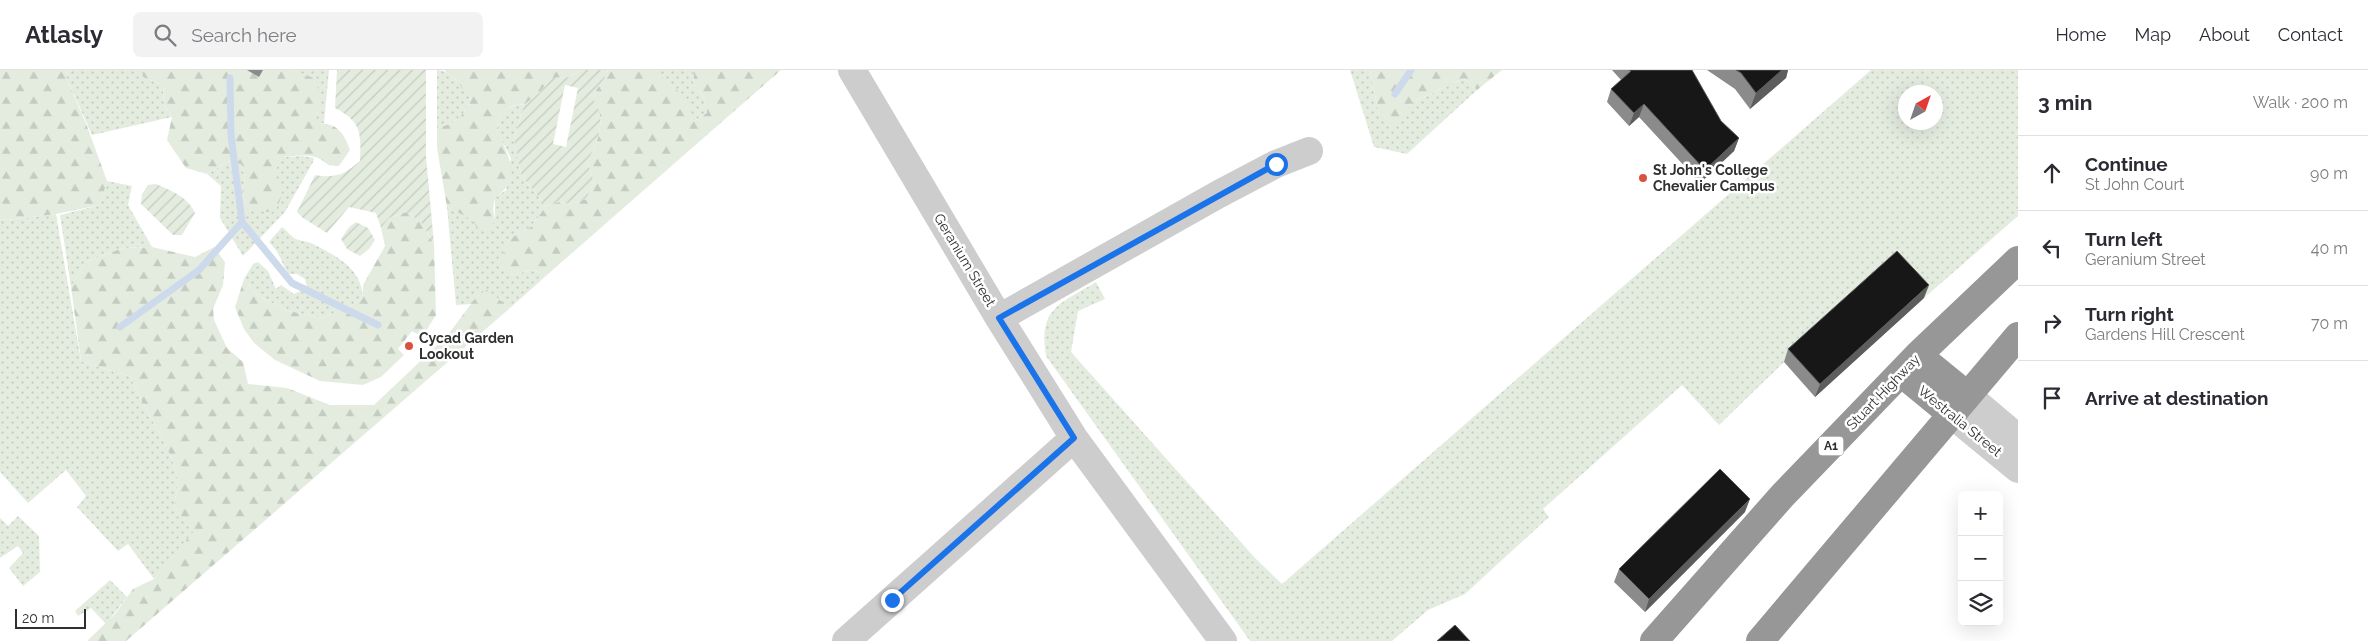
<!DOCTYPE html>
<html lang="en">
<head>
<meta charset="utf-8">
<style>
	:root { --surface:#fff; --page:#f2f2f3; --text:#2b2b33; --muted:#7c7c81; --line:#e1e1e2 }
	body { margin:0; font-family:Raleway,sans-serif; background:var(--page); color:var(--text) }
	.controls { position:absolute; right:15px; bottom:15px; display:grid; overflow:hidden; border-radius:8px; box-shadow:0 5px 20px #0002 }
	.controls button { width:45px; height:45px; display:grid; place-items:center; padding:0; border:0; border-bottom:1px solid var(--line); background:var(--surface); color:var(--text); font:25px sans-serif }
	.compass { position:absolute; left:1898px; top:15px; width:45px; height:45px; border-radius:50%; background:var(--surface); box-shadow:0 5px 20px #0002; rotate:40deg }
	.scale { position:absolute; left:15px; bottom:12px; width:71px; box-sizing:border-box; padding-left:5px; border:2px solid #303030; border-top:0; font-size:14px; line-height:18px; white-space:nowrap; color:#303030; -webkit-text-stroke:4px #fff; paint-order:stroke }
	.stop { position:absolute; width:15px; height:15px; margin:-11px; border:4px solid #1a73e8; border-radius:50%; background:#fff }
	.stop.end { background:#1a73e8; border-color:#fff; box-shadow:0 1px 5px #0008 }
	.list { margin:0; padding:0; list-style:none }
	h2 { display:flex; justify-content:space-between; align-items:center; height:65px; margin:0; padding:0 20px; font-size:21px }
	h2 small { font-size:16px; font-weight:400; color:var(--muted) }
	.list li { display:grid; grid-template-columns:32px 1fr auto; gap:15px; align-items:center; box-sizing:border-box; height:75px; padding:0 20px; border-top:1px solid var(--line) }
	.list b { display:block; font-size:19px; white-space:nowrap }
	.list p { margin:0; font-size:16px; white-space:nowrap; color:var(--muted) }
	.list em { font-size:16px; font-style:normal; color:var(--muted) }
	.icon { flex:none; width:28px; height:28px; fill:none; stroke:currentColor; stroke-width:2; stroke-linecap:round; stroke-linejoin:round }
	.map { position:relative; flex:none; width:2018px; height:571px; overflow:hidden }
	header { display:flex; align-items:center; gap:30px; box-sizing:border-box; height:70px; padding:0 25px; background:var(--surface); border-bottom:1px solid var(--line) }
	header strong { font-size:24px }
	nav { display:flex; gap:28px; margin-inline-start:auto; font-size:18px }
	.search { width:350px; height:45px; background:var(--page); display:flex; align-items:center; gap:12px; box-sizing:border-box; padding:0 18px; border-radius:8px; color:var(--muted); font-size:19px }
	main { display:flex }
	aside { flex:1; background:var(--surface) }
	.map>svg:first-child { display:block }
	.grass { fill:url(#grass-dots); fill-rule:evenodd }
	.forest { fill:url(#forest-firs) }
	.garden { fill:url(#garden-furrows); fill-rule:evenodd }
	.lines { fill:none; stroke-linecap:round; stroke-linejoin:round }
	.stream { stroke:#cddaeb; stroke-width:7 }
	.minor { stroke:#cdcdcd; stroke-width:28 }
	.highway { stroke:#979797; stroke-width:28 }
	.wall { fill:#8b8b8b }
	.shaded-wall { fill:#5d5d5d }
	.building { fill:#171717; stroke:#5d5d5d }
	.route { stroke:#1a73e8; stroke-width:6 }
	.poi-dot { fill:#db513f; stroke:#fff; stroke-width:2 }
	.labels { text-anchor:middle; dominant-baseline:central; stroke-width:5; stroke-linejoin:round; paint-order:stroke }
	.shield { fill:#fff; stroke:#6e6e6e; stroke-width:1 }
	.shield-label { font-size:12px; font-weight:bold; fill:#303030 }
	.poi-label { font-size:14px; font-weight:bold; fill:#303030; stroke:#fff; text-anchor:start }
	.street-label { font-size:14px; fill:#303030; stroke:#fff }
</style>
</head>
<body>
<header>
<strong>Atlasly</strong>
<div class="search"><svg class="icon" aria-label="search" viewBox="0 0 24 24"><circle cx="10" cy="10" r="6"/><path d="M15 15l6 6"/></svg>Search here</div>
<nav><a>Home</a><a>Map</a><a>About</a><a>Contact</a></nav>
</header>
<main>
<div class="map">
<svg width="2018" height="571" viewBox="0 0 2018 571">
	<defs>
		<pattern id="grass-dots" width="8" height="8" patternUnits="userSpaceOnUse" patternTransform="scale(1.25)"><rect width="8" height="8" fill="#e4ece0"/><path d="M2 2h.1M6 6h.1" fill="none" stroke="#c4cbc0" stroke-width="1.8" stroke-linecap="round"/></pattern>
		<pattern id="forest-firs" width="22" height="20" patternUnits="userSpaceOnUse" patternTransform="scale(1.25)"><rect width="22" height="20" fill="#e4ece0"/><path d="M5 1l3.5 6h-7zM16 11l3.5 6h-7z" fill="#c4cbc0"/></pattern>
		<pattern id="garden-furrows" width="10" height="10" patternUnits="userSpaceOnUse" patternTransform="scale(1.25)"><rect width="10" height="10" fill="#e4ece0"/><path d="M-1 1l2-2M0 10L10 0M9 11l2-2" fill="none" stroke="#c4cbc0"/></pattern>
	</defs>
	<rect width="100%" height="100%" fill="#fff"/>
	<path class="grass" d="M67,0H142L143,7L163,15L164,34L172,47L92,65L66,7Z
		M293,0H329L324,53H314L318,41Z
		M437,0C452,0 462,18 471,29C464,47 454,54 437,58Z
		M658,0H691L694,5L693,12L705,30L707,43L694,51L658,5Z
		M1350,0H1370L1379,45L1413,32L1464,8L1477,20L1407,84L1374,77Z
		M1871,0H2018V146L1924,228L1892,194L1784,292L1719,355L1682,315L1543,439L1549,447L1465,524L1428,540L1392,571H1250L1046,286C1038,238 1060,234 1096,212L1105,229L1078,241L1071,282L1255,488L1282,514ZM1906,22H1936V52H1906Z
		M518,34L524,35L514,70L518,89L521,105L546,136L531,157L509,169L507,178L510,205L533,200L547,205L510,238L487,221L477,226L472,234L456,235L447,137L474,150H495V128L506,120L511,88L499,65L497,53L505,40Z
		M303,86L314,88L313,92L285,142L243,186L220,148L221,116L207,104L231,90L242,95L245,108L241,134L282,125L274,102L282,87Z
		M107,111L132,116L128,135L152,177L123,178L85,192L71,217L60,145L100,135Z
		M56,144L81,291L131,307C143,340 169,372 177,405C180,414 175,427 174,436L194,462L154,509L128,474L118,481L77,437L86,426L66,400L28,433L0,402V149L7,150Z
		M282,157C286,160 290,165 294,168C299,171 307,171 313,174C336,186 362,198 363,228L345,239L322,248L289,241L276,235L258,226L244,209L253,194L258,192L268,201L276,219L281,215L294,224L307,218L305,209L297,204H289C280,192 282,185 269,172Z
		M18,446L39,466L40,502L23,516L9,498L23,483L18,476L0,488V448L8,456Z
		M110,510L127,527L106,554L91,538L78,546L75,541Z"/>
	<path class="forest" d="M0,0H67L66,7L87,56L107,111L100,135L56,144L7,150L0,149Z
		M142,0H293L316,9L322,37L318,41L315,53C337,53 343,61 350,80L339,96C324,96 329,93 318,88C308,84 293,86 282,87L275,102L282,125L275,142L251,141L241,134L245,108L242,95L231,90L207,104L186,98L167,70L172,47L164,34L163,15L143,7Z
		M444,0H580L570,7L551,8L540,22L524,35C510,32 503,43 497,53C502,83 528,104 495,128L493,139L495,150L488,160L477,159L473,150L447,137L437,78V58C454,54 464,47 471,29L455,9Z
		M608,0H658V5L675,18L688,31L694,51L707,43L705,30L693,12L694,5L691,0H781L547,205L533,200L510,205L501,193L509,169L531,157L546,136L559,132L570,134L586,129L594,112L587,91C595,79 602,62 600,46C599,40 594,34 594,28C595,16 606,11 608,0Z
		M1370,0H1502L1477,20L1464,8L1413,32L1395,56L1379,45Z
		M406,142L421,152L434,174L436,245L422,267L412,261L398,279L404,285L381,307L363,315L320,311L275,290L254,273L244,259L235,237L244,209L258,226L276,235L289,241L322,248L345,239L363,228V215L385,176L381,158L389,148Z
		M152,177L195,187L214,177L225,192L223,215L213,239L214,250L227,278L243,292L248,314L287,318L330,335H374L447,266L477,226L487,220L510,238L126,571H87L115,544L133,519L154,509L193,462L174,436C175,427 180,414 177,405C169,372 143,340 131,307L81,291L71,217L85,192L123,178Z"/>
	<path class="garden" d="M337,0H426V86L434,174L421,152L406,142L389,148L381,158L376,143L349,137L327,163L303,148L297,142L315,105C335,109 345,104 360,91C361,63 362,52 335,38Z
		M580,0H608C606,11 595,16 594,28C594,34 600,40 600,46C602,62 595,79 587,91L594,112L586,129L570,134L559,132L546,136L521,105L514,70L524,35L540,22L551,8L570,7ZM565,15L578,18L566,77L553,74Z
		M156,114C172,121 188,127 195,143L182,165H173L141,134L142,124L148,115Z
		M356,152L368,158L375,170L369,179L360,186L347,179L341,169L349,157Z"/>
	<g class="lines">
		<path class="stream" d="M230,8L231,65L242,152L292,213L378,255
			M1395,24L1411,0
			M120,257L199,200L242,152"/>
		<path class="minor" d="M852,0L999,248L1074,368L1223,571
			M999,248L1219,124L1276,94L1309,81
			M1967,325L2018,368
			M1951,344L2018,399
			M846,571L1074,368"/>
		<path class="highway" d="M1918,285L1967,325
			M1901,303L1951,344
			M1654,571L1783,425L1918,285L2018,190
			M1760,571L2018,266"/>
	</g>
	<path class="wall" d="M247,0H263L259,7Z
		M1612,0H1692L1721,51L1739,68L1734,81L1700,113L1639,47L1629,56L1607,32L1611,19L1621,10Z
		M1707,0H1788L1786,8L1750,39L1735,19Z
		M1924,228L1815,327L1784,292L1788,279Z
		M1745,442L1645,542L1614,512L1619,499Z"/>
	<path class="shaded-wall" d="M1782,0H1788L1786,8L1750,39L1756,23Z
		M1644,34L1639,47L1629,56L1634,43Z
		M1739,68L1734,81L1700,113L1705,100Z
		M1929,215L1924,228L1815,327L1820,314Z
		M1750,429L1745,442L1645,542L1649,529Z"/>
	<path class="building" d="M1629,0H1692L1721,51L1739,68L1705,100L1644,34L1634,43L1611,19L1631,1Z
		M1736,0H1782L1756,23L1741,3Z
		M1897,181L1929,215L1820,314L1788,279Z
		M1720,399L1750,429L1649,529L1619,499Z
		M1455,555L1470,571H1437Z"/>
	<g class="lines">
		<path class="route" d="M892,530L1074,368L999,248L1276,94"/>
	</g>
	<g class="poi-dot">
		<circle cx="1643" cy="108" r="5"/>
		<circle cx="409" cy="276" r="5"/>
	</g>
	<g class="labels">
		<rect class="shield" x="1818.5" y="366.5" width="25" height="19" rx="4"/>
		<g class="shield-label">
			<text x="1831" y="376">A1</text>
		</g>
		<g class="poi-label">
			<text x="1653" y="100">St John's College<tspan x="1653" dy="16">Chevalier Campus</tspan></text>
			<text x="419" y="268">Cycad Garden<tspan x="419" dy="16">Lookout</tspan></text>
		</g>
		<g class="street-label">
			<text transform="translate(965 190) rotate(59)">Geranium Street</text>
			<text transform="translate(1883 322) rotate(-46)">Stuart Highway</text>
			<text transform="translate(1960 351) rotate(39)">Westralia Street</text>
		</g>
	</g>
</svg>
<div class="controls">
<button>+</button>
<button>−</button>
<button><svg class="icon" aria-label="layers" viewBox="0 0 24 24"><path d="M12 4l9 5-9 5-9-5zM3 14l9 5 9-5"/></svg></button>
</div>
<svg class="compass" viewBox="-18 -18 36 36"><path d="M0-13l5 13h-10z" fill="#e53935"/><path d="M0 13l5-13h-10z" fill="#7c7c81"/></svg>
<div class="scale">20 m</div>
<div class="stop" style="left:1276px;top:94px"></div>
<div class="stop end" style="left:892px;top:530px"></div>
</div>
<aside>
<h2>3 min<small>Walk · 200 m</small></h2>
<ul class="list">
<li><svg class="icon" aria-label="ahead" viewBox="0 0 24 24"><path d="M12 20V5M6 11l6-6 6 6"/></svg><div><b>Continue</b><p>St John Court</p></div><em>90 m</em></li>
<li><svg class="icon" aria-label="left" viewBox="0 0 24 24"><path d="M17 20v-9H6M10 6l-5 5 5 5"/></svg><div><b>Turn left</b><p>Geranium Street</p></div><em>40 m</em></li>
<li><svg class="icon" aria-label="right" viewBox="0 0 24 24"><path d="M7 20v-9h11M14 6l5 5-5 5"/></svg><div><b>Turn right</b><p>Gardens Hill Crescent</p></div><em>70 m</em></li>
<li><svg class="icon" aria-label="arrive" viewBox="0 0 24 24"><path d="M6 21V4h12l-3 4 3 4H6"/></svg><div><b>Arrive at destination</b></div></li>
</ul>
</aside>
</main>
</body>
</html>
